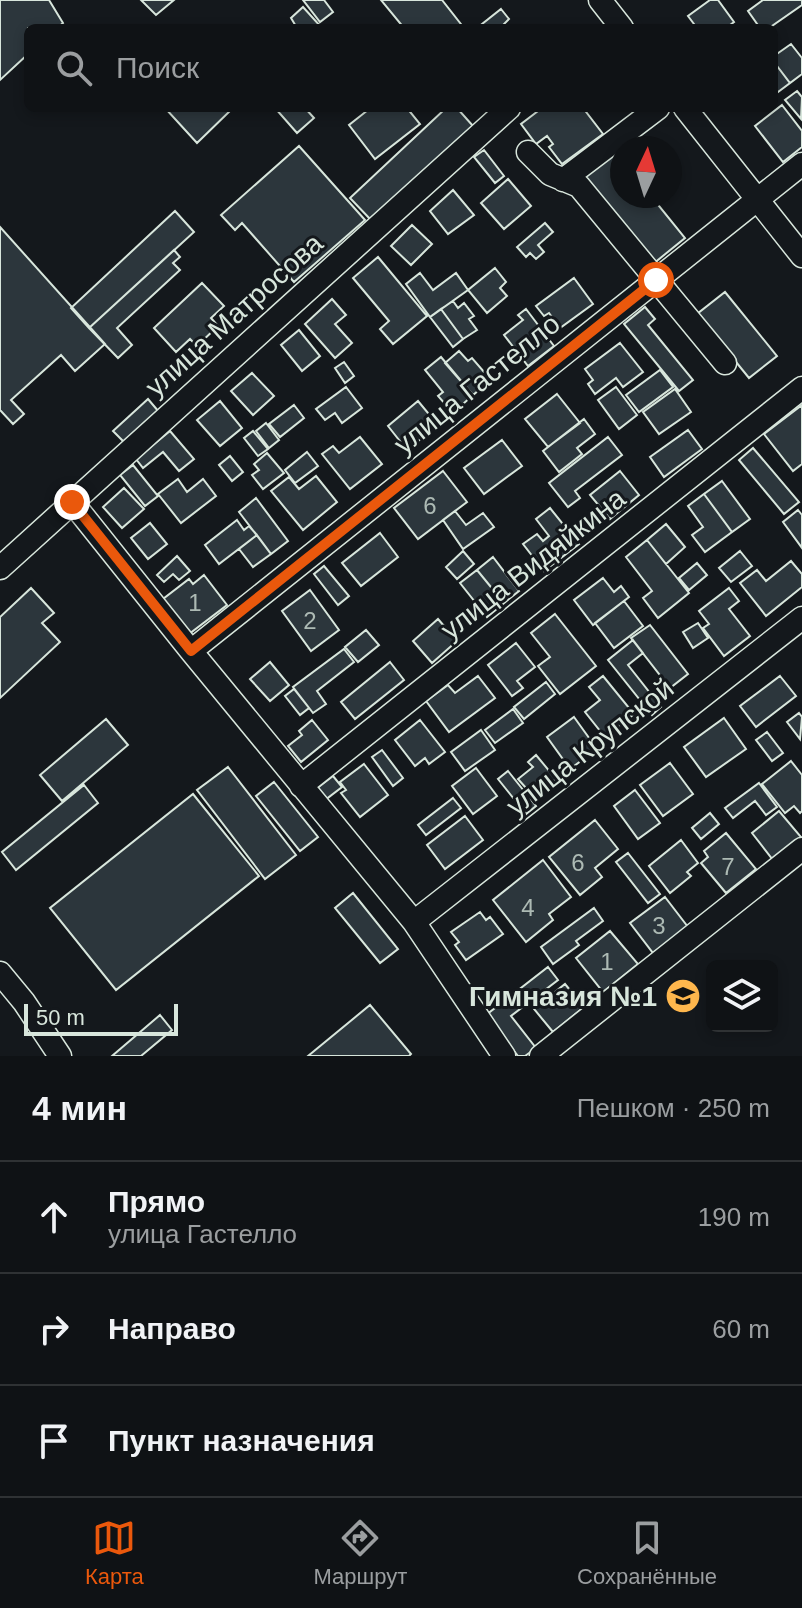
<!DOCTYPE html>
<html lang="ru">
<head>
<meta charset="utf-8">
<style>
	:root { --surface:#0f1215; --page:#1d2022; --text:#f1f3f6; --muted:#9b9ea0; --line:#2f3234; --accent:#ea580c }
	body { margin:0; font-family:Helvetica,sans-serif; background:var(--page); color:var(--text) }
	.controls { position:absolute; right:24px; bottom:24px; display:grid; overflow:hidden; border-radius:12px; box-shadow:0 4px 12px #0003 }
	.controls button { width:72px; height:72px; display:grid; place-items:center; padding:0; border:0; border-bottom:2px solid var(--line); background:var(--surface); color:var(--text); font:40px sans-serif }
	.compass { position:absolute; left:610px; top:136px; width:72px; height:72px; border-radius:50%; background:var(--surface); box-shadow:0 4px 12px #0003; rotate:4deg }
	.scale { position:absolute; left:24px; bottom:20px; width:154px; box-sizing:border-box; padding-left:8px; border:4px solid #d8e6dc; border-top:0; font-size:22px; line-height:28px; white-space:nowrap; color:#d8e6dc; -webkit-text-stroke:6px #14181c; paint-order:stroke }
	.stop { position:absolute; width:24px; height:24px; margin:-18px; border:6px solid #ea580c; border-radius:50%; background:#fff }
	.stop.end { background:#ea580c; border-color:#fff; box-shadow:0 2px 8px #0008 }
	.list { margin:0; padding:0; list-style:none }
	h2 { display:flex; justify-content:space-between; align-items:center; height:104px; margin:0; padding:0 32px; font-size:34px }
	h2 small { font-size:26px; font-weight:400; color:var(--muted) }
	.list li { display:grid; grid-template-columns:52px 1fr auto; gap:24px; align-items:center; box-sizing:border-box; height:112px; padding:0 32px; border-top:2px solid var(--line) }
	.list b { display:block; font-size:30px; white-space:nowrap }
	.list p { margin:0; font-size:26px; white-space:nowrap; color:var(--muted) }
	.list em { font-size:26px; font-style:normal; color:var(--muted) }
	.icon { flex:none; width:44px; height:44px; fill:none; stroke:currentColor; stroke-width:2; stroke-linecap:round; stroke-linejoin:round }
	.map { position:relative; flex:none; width:802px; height:1056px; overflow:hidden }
	.search { position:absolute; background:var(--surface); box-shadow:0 4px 12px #0003; left:24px; right:24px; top:24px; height:88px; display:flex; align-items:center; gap:20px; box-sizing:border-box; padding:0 28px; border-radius:12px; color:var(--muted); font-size:30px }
	.sheet { height:440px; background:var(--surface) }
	nav { display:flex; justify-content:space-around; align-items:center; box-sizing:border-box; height:112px; border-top:2px solid var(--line); background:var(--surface); font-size:22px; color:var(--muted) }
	nav a { display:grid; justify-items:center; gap:4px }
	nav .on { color:var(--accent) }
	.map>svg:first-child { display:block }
	.building { fill:#2c363c; stroke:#d8e6dc; stroke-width:2 }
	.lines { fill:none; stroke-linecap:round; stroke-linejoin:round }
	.minor-casing { stroke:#d8e6dc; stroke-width:25 }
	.minor { stroke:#14181c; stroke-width:22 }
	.route { stroke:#ea580c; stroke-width:10 }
	.labels { text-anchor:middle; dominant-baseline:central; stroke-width:6; stroke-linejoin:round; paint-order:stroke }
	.number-label { font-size:24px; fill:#adbab4 }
	.street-label { font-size:28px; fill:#d8e6dc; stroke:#14181c }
	.poi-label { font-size:28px; font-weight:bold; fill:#d8e6dc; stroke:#14181c; text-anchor:end }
</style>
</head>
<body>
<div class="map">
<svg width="802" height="1056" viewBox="0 0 802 1056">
	<rect width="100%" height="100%" fill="#14181c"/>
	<path class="building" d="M0,0H49L63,23L57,28H28V54L0,80Z
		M141,0H174L156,15Z
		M303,0H324L333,12L320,22Z
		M381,0H442L464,28H404Z
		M710,0H718L734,22L726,28H697L688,16Z
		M763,0H802V5L769,28H760L748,11Z
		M303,7L322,28H297L291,18Z
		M501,9L509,19L504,24L507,28H477Z
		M791,44L802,58V74L790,83L774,62V56Z
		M774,62L790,83L774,95Z
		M797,91L802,97L801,119L785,100Z
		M782,105L802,131V147L783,162L755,126Z
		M165,108H233L197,143Z
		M275,108H305L314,118L297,133Z
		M366,108H407L420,124L375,159L349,125L368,110Z
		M446,108H457L473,126L371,220L350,198Z
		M542,108H583L603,134L562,164L549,147L553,144L547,136L536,144L521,124Z
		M299,146L365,220L294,282L242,223L235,230L221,215Z
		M484,150L504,176L495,183L474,157Z
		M615,152L622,161V196H651L685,238L653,264L583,177Z
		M508,179L531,206L504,229L481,203Z
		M453,190L474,215L448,234L430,211Z
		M175,211L194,232L89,328L71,308Z
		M545,223L553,232L538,245L544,252L536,259L530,253L526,257L517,247Z
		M412,225L432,244L411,265L391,246Z
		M0,227L105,344L75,371L61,355L11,400L24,414L13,424L0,410Z
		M174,250L180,257L173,263L180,270L117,328L132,345L118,358L89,328Z
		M378,257L427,316L393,344L380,329L389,321L353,278Z
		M495,268L506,282L500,288L507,296L487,313L468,290Z
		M420,273L433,290L456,273L468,290L430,317L406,284Z
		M574,278L593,304L560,328L549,313L544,316L536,306Z
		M202,283L224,306L211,318L218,326L197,346L190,339L176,352L154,328Z
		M725,292L777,356L749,378L697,314Z
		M332,299L346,315L335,324L352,343L335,358L305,324Z
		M453,301L458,308L464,303L474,316L469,319L477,330L463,339L441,309Z
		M645,307L655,319L648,325L693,380L679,391L624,324Z
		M441,309L463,339L453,347L430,317Z
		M526,309L554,346L528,366L504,335L523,320L518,315Z
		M299,330L320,356L302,371L281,345Z
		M620,343L643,372L623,387L616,378L595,394L588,384L593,380L585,369Z
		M459,351L468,361L472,358L491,380L473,395L445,363Z
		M441,357L473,395L453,413L438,396L443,392L425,370Z
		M344,362L354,376L345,383L335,368Z
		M660,370L673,387L639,412L626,395Z
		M252,373L274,396L253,415L231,391Z
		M346,387L362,408L342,423L335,413L325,420L316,409Z
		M616,387L637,415L619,429L598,400Z
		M675,389L691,412L659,434L643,412Z
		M557,394L580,423L548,447L525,419Z
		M148,399L159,412L125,443L113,431Z
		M220,401L242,428L220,446L197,420Z
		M418,401L438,425L407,450L388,426Z
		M294,405L304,418L280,437L269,424Z
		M802,405V464L793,471L764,434Z
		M584,419L595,434L577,448L582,454L559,472L543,451Z
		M266,423L279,440L269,448L256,431Z
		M688,430L702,449L664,477L650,457Z
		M170,431L194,459L179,471L163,452L143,468L136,459Z
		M253,431L268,449L258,456L244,438Z
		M360,437L382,464L350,489L322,454L333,446L339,453Z
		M608,437L622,455L575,491L580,498L568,507L549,483Z
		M502,440L522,466L484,494L464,468Z
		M753,448L799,502L784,514L739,460Z
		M307,452L318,466L295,483L285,470Z
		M267,453L284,473L263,489L252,475L259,470L254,464Z
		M230,456L243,472L232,481L219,465Z
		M133,465L158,496L145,506L120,475Z
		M443,471L467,502L418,539L394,508Z
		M620,471L639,495L610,519L590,495Z
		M316,476L337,502L303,530L271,491L289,477L299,489Z
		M178,479L187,492L203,479L216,496L181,523L158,494Z
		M722,481L750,519L732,532L704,494Z
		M124,488L144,509L122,528L103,507Z
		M704,494L732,532L705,552L692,535L703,527L688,506Z
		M256,498L288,541L271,554L239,512Z
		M550,508L579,544L544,571L523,544L537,534L543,541L549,536L536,519Z
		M798,510L802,515V548L783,522Z
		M455,511L466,525L483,513L494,527L463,549L443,520Z
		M237,520L244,530L249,526L257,535L219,564L205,545Z
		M150,523L167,544L148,559L131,538Z
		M666,524L685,547L666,564L647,540Z
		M380,533L398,557L361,586L342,563Z
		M257,535L271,554L253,567L239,549Z
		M647,540L689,593L658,618L643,598L652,591L626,557Z
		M463,551L474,564L457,579L446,567Z
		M740,551L752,566L731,582L719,568Z
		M177,556L190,571L179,580L173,574L164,582L157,575Z
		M493,557L519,591L504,603L477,570Z
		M791,561L802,574V587L766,616L740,583L757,570L766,581Z
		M697,563L707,575L689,590L679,578Z
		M324,566L349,596L338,605L314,574Z
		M477,570L504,603L487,617L460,583Z
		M204,575L227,605L189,634L163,599L189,579L193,584Z
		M603,578L614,592L621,586L629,597L593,625L574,600Z
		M31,588L54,613L42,623L60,642L0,698V617Z
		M729,588L739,601L729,609L750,636L724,656L703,628L709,624L699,611Z
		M310,590L339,630L311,651L282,611Z
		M624,601L643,626L614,648L595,623Z
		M555,614L596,666L560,694L538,666L550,657L531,633Z
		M438,619L457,641L432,663L413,641Z
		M698,623L708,638L693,648L683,632Z
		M650,625L688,674L670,688L631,638Z
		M366,630L379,645L358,662L345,647Z
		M633,640L643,653L628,665L661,707L652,715L608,660Z
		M516,643L535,667L517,681L523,688L512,696L488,665Z
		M344,649L354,662L317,691L326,704L313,713L293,687Z
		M270,662L289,685L270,701L250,679Z
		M390,662L404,680L355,719L341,702Z
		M478,676L495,698L449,732L426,701L448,685L455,693Z
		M603,676L634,714L605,737L585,712L600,700L589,687Z
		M780,676L796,696L756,727L740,706Z
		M546,682L555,694L524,719L514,707Z
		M294,689L309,708L300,715L285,696Z
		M513,709L523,723L495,743L485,730Z
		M799,713L802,717L800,739L787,722Z
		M574,717L597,749L570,769L547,737Z
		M724,718L746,749L706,777L684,747Z
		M106,719L128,745L62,801L40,775Z
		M312,720L328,740L301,762L288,746L302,735L299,731Z
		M420,720L445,752L429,764L425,758L415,766L395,740Z
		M481,730L495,750L465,771L451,752Z
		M767,732L783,753L772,761L756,740Z
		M382,750L403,778L393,786L372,757Z
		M536,755L556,779L534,797L518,779L533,767L528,762Z
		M791,761L802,775V811L800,813L794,806L785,813L762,784Z
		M670,763L693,794L663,816L640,785Z
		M364,764L388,795L360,817L341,793L346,790L340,782Z
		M228,767L296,855L265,879L197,790Z
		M476,768L497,796L473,814L452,786Z
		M508,771L536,806L526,814L498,779Z
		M333,776L342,787L325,800L316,789Z
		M274,782L318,837L300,851L256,796Z
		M759,783L777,807L766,815L755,801L733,818L725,808Z
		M84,785L98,803L16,870L2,852Z
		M635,790L660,823L638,839L614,806Z
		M193,794L259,876L116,990L50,908Z
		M453,798L461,808L426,835L418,825Z
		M779,811L801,837L773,860L752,833Z
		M710,813L719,824L701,839L692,828Z
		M465,816L483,840L445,869L427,845Z
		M595,820L618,849L595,868L602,877L580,895L549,857Z
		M726,833L756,869L726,893L701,863L708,857L704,851Z
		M681,840L698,863L687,872L691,876L670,893L649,866Z
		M628,853L660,894L648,903L616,862Z
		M543,860L571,897L549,914L553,920L526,942L493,900Z
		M353,893L398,949L380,963L335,908Z
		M665,897L688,927L653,953L630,923Z
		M594,908L603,921L576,941L579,945L553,964L541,947Z
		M480,912L486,920L490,917L503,934L466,960L455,945L459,942L451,932Z
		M610,931L638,964L603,992L576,958Z
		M548,967L558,980L511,1016L536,1048L525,1056H518L486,1015Z
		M565,984L584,1007L553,1032L534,1009Z
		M370,1005L411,1054L409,1056H308Z
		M160,1015L172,1030L141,1056H112Z"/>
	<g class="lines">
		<defs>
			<path id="minor" d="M600,0L622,28
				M685,108L802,256
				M528,152L550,174L579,186L725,363
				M563,180L658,108
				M72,502L191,651L414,922L504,1056
				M0,568L509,108
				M191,651L802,164
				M301,786L802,388
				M414,922L802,618
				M0,973L24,1002L60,1056
				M541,1056L802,849"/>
		</defs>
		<use href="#minor" class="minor-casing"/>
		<use href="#minor" class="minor"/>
	</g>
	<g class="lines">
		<path class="route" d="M72,502L191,651L656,280"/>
	</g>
	<defs>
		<symbol id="school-disc" viewBox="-11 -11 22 22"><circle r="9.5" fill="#ffb74d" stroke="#14181c"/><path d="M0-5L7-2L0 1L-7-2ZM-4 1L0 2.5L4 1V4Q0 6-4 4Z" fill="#111"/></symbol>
	</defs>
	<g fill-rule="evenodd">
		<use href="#school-disc" x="663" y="976" width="40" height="40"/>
	</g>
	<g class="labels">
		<g class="number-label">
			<text x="430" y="505">6</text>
			<text x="195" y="602">1</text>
			<text x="310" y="620">2</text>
			<text x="578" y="862">6</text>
			<text x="728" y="866">7</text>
			<text x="528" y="907">4</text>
			<text x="659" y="925">3</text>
			<text x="607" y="961">1</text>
		</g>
		<g class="street-label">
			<text transform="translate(234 315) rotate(-42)">улица Матросова</text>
			<text transform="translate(477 384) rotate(-39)">улица Гастелло</text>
			<text transform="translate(533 564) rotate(-38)">улица Видяйкина</text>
			<text transform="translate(590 747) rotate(-38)">улица Крупской</text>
		</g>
		<g class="poi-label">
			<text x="657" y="996">Гимназия №1</text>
		</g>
	</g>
</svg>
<div class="controls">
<button><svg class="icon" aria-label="layers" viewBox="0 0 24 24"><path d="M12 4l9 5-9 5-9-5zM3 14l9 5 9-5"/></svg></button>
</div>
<svg class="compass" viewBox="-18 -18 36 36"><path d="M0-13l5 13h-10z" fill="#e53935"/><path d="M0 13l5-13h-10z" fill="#9b9ea0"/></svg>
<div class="scale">50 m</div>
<div class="stop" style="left:656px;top:280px"></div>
<div class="stop end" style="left:72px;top:502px"></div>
<div class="search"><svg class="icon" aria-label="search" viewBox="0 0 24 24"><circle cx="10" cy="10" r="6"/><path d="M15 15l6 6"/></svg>Поиск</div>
</div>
<section class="sheet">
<h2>4 мин<small>Пешком · 250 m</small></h2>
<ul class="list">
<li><svg class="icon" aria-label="ahead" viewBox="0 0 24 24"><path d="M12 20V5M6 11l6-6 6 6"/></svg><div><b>Прямо</b><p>улица Гастелло</p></div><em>190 m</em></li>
<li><svg class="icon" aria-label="right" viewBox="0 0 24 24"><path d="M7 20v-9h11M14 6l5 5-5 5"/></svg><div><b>Направо</b></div><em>60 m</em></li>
<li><svg class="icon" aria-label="arrive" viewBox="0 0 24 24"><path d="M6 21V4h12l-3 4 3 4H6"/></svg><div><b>Пункт назначения</b></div></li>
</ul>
</section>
<nav>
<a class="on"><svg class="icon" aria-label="map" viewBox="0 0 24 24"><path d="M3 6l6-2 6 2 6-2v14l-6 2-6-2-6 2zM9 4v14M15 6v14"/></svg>Карта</a>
<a><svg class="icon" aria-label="directions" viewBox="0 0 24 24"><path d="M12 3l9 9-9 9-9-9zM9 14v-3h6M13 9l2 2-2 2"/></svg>Маршрут</a>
<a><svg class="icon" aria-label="saved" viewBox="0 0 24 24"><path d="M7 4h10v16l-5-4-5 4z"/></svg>Сохранённые</a>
</nav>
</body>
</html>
